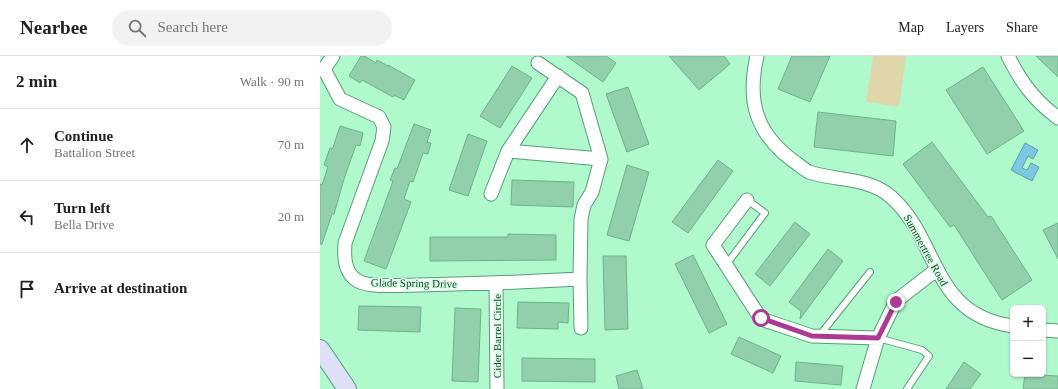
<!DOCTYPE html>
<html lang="en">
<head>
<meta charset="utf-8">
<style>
	:root { --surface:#fff; --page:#f2f2f2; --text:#202124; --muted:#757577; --line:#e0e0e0 }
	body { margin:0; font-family:Georgia,serif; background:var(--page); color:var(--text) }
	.controls { position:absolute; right:12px; bottom:12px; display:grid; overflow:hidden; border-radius:6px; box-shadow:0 1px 3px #0004 }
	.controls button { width:36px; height:36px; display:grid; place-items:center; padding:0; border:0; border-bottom:1px solid var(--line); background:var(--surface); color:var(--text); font:20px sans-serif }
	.stop { position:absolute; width:12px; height:12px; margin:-9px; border:3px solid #ad3992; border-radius:50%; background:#fff }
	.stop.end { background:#ad3992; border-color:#fff; box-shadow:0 1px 4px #0008 }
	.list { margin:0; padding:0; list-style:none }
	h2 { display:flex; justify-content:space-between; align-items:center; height:52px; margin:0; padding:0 16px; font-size:17px }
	h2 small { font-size:13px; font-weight:400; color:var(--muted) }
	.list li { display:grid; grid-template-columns:26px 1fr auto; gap:12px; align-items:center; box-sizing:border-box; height:72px; padding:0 16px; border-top:1px solid var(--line) }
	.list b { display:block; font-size:15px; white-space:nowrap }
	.list p { margin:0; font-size:13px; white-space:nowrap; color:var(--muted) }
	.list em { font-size:13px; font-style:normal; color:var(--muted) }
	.icon { flex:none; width:22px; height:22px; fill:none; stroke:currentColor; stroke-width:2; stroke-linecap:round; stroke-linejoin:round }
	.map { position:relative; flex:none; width:738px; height:333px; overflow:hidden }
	header { display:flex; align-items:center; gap:24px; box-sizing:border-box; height:56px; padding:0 20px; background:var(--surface); border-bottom:1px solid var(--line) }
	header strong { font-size:19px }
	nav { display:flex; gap:22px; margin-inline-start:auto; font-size:14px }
	.search { width:280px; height:36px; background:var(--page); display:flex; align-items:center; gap:10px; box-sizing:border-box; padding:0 14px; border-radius:22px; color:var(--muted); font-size:15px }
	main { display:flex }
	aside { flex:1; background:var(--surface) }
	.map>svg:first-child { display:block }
	.green { fill:#dfd6a9 }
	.water { fill:#7bc9e0; stroke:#61a0ac }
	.building { fill:#91d0ab; stroke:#6bb38a }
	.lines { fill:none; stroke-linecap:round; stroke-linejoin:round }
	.lane-casing { stroke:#569e77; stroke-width:8 }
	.street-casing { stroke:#569e77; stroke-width:15 }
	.secondary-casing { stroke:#569e77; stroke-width:20 }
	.lane { stroke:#fff; stroke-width:6 }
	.street { stroke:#fff; stroke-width:13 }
	.secondary { stroke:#dde0f6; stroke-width:18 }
	.route { stroke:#ad3992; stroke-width:5 }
	.labels { text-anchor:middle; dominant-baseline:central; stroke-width:3; stroke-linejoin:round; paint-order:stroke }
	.street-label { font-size:11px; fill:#234231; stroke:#d4ffe4 }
</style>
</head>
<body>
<header>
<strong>Nearbee</strong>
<div class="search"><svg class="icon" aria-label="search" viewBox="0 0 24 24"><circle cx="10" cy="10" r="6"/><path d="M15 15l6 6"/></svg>Search here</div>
<nav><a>Map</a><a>Layers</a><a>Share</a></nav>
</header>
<main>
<aside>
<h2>2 min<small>Walk · 90 m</small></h2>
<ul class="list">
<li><svg class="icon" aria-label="ahead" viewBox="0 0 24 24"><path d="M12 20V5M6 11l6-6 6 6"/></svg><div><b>Continue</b><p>Battalion Street</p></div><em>70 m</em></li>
<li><svg class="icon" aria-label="left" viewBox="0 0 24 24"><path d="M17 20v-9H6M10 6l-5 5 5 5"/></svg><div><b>Turn left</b><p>Bella Drive</p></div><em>20 m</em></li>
<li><svg class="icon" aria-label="arrive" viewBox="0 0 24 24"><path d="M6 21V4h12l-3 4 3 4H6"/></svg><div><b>Arrive at destination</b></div></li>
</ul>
</aside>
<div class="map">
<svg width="738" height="333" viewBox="0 0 738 333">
	<rect width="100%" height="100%" fill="#aff9cd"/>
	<path class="green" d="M553,0H586L579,51L546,46Z"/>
	<path class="water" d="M705,87L718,94L713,103L708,100L702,112L707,114L711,107L719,111L712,125L691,114Z"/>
	<path class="building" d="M41,0H44L56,7L57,4L68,10V9L95,24L84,44L74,39L73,41L42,24L40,27L29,20Z
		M246,0H286L296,7L283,26Z
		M349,0H404L410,8L379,34Z
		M472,0H510L490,46L458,33Z
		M716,0H738V21Z
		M192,10L212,22L180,72L160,60Z
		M663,11L704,75L667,98L626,34Z
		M308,31L329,88L307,96L286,38Z
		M498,56L576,65L573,100L494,91Z
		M94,68L111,74L107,86L111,87L108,98L103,97L93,126L90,125L84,143L91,146L66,213L44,205L73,125L70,124L75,112L77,113Z
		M20,70L43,77L40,90L36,89L24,123L14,158H12L2,188H0V128L2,129L8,111L4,109L10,92H13Z
		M148,78L167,85L148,140L129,134Z
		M612,86L668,161L671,160L712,224L682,244L634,169L630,171L583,108Z
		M398,104L413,115L368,177L352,166Z
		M307,109L329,116L309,185L287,179Z
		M192,124L254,126L253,151L191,149Z
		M475,166L490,178L450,230L435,218Z
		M738,167V203L723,174Z
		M188,178L236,179V204L110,205V181H188Z
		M508,193L523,205L480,263L481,255L469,246Z
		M373,199L407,268L389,277L355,208Z
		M283,200H306L308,273L285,274Z
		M198,246L249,247L248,267L238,266V273L197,272Z
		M39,250L101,251L100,276L38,274Z
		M135,252L161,253L158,326L132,325Z
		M419,281L461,300L453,317L411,298Z
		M202,302L275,303V326L202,325Z
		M476,306L523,310L521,329L475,325Z
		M644,306L661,318L650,333H626Z
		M317,314L323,333H299L296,320Z
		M705,318L738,320V333H703Z"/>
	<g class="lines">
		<defs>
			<path id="lane" d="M406,209L445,157L427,144
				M499,280L550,216
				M558,282L602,294L609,300L587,333"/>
			<path id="street" d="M437,0C427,44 435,76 472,104C477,107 483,113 489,116C515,125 548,121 570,140C620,183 610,259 693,270
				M688,0C701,26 714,44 738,62
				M218,7L262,37L281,103L272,136L264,149L261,163L260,223L261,272
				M4,13L20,43L59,61L64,71L62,85L25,187C24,201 24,217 38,225C49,232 84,229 98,229C152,228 206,226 260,223
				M0,14L4,13L13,0
				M188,95L281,103
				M171,138L188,95L238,20
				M427,144L393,189L441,263L492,280L558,282
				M176,227L177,333
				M723,274L738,275
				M543,333L558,282L576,245L616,214"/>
			<path id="secondary" d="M0,293L27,333"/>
		</defs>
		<use href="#lane" class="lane-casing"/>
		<use href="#street" class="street-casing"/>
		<use href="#secondary" class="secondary-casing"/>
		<use href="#lane" class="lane"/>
		<use href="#street" class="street"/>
		<use href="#secondary" class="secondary"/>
	</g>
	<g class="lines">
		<path class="route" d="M441,262L492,280L558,282L576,246"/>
	</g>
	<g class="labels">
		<g class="street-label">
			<text transform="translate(606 194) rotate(61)">Summertree Road</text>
			<text transform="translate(94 227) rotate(1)">Glade Spring Drive</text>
			<text transform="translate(177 280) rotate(-90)">Cider Barrel Circle</text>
		</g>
	</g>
</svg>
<div class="controls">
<button>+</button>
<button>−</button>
</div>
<div class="stop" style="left:441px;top:262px"></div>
<div class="stop end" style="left:576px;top:246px"></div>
</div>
</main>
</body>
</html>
